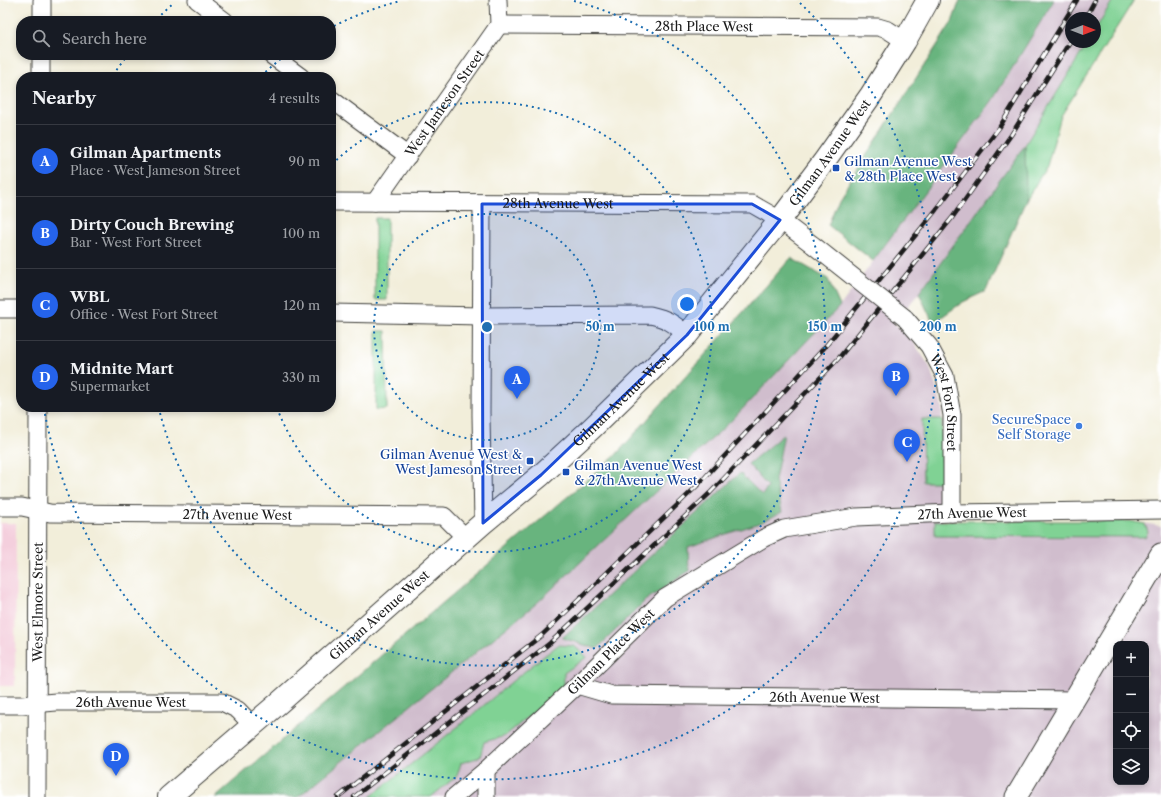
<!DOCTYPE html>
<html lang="en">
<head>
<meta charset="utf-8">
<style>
	:root { --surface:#171b24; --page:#242831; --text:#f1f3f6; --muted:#9ea1a6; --line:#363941; --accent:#2563eb }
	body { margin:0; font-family:"Libre Caslon Text",serif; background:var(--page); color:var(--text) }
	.controls { position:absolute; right:12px; bottom:12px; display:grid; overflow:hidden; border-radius:8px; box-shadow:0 2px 6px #0003 }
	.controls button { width:36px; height:36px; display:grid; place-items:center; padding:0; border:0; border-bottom:1px solid var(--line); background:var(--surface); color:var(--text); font:20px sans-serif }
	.compass { position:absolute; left:1065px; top:12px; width:36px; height:36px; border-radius:50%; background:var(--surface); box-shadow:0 2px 6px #0003; rotate:90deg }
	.you { position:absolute; left:687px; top:304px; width:14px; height:14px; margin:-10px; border:3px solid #fff; border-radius:50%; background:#1a73e8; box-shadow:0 0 0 6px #1a73e833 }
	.badge { display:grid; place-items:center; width:26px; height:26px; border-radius:50%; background:var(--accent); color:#fff; font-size:13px; font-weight:700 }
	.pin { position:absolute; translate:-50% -33px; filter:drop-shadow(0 1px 2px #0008) }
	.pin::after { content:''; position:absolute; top:21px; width:14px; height:12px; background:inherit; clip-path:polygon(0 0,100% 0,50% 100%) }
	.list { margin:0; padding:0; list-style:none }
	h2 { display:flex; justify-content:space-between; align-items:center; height:52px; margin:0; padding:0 16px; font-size:17px }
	h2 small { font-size:13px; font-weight:400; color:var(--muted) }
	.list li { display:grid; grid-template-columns:26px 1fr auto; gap:12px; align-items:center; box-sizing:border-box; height:72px; padding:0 16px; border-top:1px solid var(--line) }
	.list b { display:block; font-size:15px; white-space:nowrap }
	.list p { margin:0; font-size:13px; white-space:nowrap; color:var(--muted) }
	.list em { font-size:13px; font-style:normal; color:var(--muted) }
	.icon { flex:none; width:22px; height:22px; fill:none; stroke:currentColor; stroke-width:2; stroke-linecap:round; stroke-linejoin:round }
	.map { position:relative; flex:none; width:1161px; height:797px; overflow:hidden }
	.search { position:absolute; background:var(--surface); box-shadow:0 2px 6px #0003; left:16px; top:16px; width:320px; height:44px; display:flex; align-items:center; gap:10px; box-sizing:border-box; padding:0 14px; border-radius:16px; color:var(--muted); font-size:15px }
	.panel { position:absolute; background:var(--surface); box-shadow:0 2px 6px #0003; left:16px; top:72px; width:320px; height:340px; border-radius:16px }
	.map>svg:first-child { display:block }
	.built { fill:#f4cfdd }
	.industrial { fill:#d0bdcd; fill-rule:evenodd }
	.green { fill:#80d294; stroke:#4e7758 }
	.forest { fill:#68b47e; stroke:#42684d }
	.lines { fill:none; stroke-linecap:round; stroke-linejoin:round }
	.minor-casing { stroke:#3c3c38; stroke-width:19 }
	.tertiary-casing { stroke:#3c3c38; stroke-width:23 }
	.secondary-casing { stroke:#3c3c38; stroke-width:24 }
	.minor { stroke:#fff; stroke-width:17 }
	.tertiary { stroke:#fff; stroke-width:21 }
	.secondary { stroke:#fff; stroke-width:22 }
	.rail-casing { stroke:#1c1c1c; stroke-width:4.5 }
	.rail { stroke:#fff; stroke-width:3; stroke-dasharray:9; stroke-linecap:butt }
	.minor-bridge-casing { stroke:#3c3c38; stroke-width:19; stroke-linecap:butt }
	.minor-bridge { stroke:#fff; stroke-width:17 }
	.marked { fill:#1d4ed8; fill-opacity:0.2; stroke:#1d4ed8; stroke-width:3; stroke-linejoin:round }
	.ring { fill:none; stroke:#1f6fb2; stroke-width:2; stroke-dasharray:2 4 }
	.transit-dot { fill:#1a4fb4; stroke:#fff; stroke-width:1.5 }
	.shop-dot { fill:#3f7fe0; stroke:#fff; stroke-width:1.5 }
	.labels { text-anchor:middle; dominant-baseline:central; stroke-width:3; stroke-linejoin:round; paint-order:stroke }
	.street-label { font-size:13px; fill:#1c1c1c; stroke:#fff }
	.transit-label { font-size:13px; fill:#164399; stroke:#fff; text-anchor:start }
	.shop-label { font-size:13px; fill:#366cbe; stroke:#fff; text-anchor:end }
	.centre { fill:#1f6fb2; stroke:#fff; stroke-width:2 }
	.ring-label { font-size:12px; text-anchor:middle; font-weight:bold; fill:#1f6fb2; stroke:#fff; stroke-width:3; stroke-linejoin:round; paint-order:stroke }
</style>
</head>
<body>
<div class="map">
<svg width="1161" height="797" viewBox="0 0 1161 797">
	<rect width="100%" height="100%" fill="#fff"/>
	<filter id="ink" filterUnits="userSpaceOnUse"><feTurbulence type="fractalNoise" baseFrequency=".025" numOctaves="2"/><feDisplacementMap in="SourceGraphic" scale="8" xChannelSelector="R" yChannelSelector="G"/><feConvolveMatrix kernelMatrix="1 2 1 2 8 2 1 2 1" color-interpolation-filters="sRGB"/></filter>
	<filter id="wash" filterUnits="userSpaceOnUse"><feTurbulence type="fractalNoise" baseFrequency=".012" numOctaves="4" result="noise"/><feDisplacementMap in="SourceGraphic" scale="16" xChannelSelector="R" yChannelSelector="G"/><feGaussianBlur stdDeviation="0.9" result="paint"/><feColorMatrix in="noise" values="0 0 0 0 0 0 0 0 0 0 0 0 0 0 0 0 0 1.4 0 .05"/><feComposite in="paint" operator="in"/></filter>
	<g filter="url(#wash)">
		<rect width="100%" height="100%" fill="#f2eeda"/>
		<path class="built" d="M0,523H16L15,686H0Z"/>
		<path class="industrial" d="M1054,0H1114L1095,32V18H1071V42H1089L1025,145L987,200L919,293L894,323L911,338L930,367L942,407V521H1130L1161,526V797H298L537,603L731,421L840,306L992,101ZM1116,644H1146V782H1116Z"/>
		<path class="green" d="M1113,0H1134L1061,116L1047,166L1026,200L1025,145L1088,42H1095V30Z
			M375,218H387V300H375Z
			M376,331H386L387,409L376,410Z
			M922,419H942V482H923Z
			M935,521H1130L1145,524L1148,532L1145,537L935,536Z
			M558,645L574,646L587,657L564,673V687L505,736L484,742L480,757L461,763L457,776L431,797H370L476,712L515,679Z"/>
		<path class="forest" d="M960,0H1054L992,101L873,261L828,225L839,198L952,22Z
			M1025,145L1026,200L986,291L963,302L933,323L919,293Z
			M791,258L828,279L840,306L731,421L537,603L298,797H215L614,457Z
			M784,434L775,480L782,512L762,522L688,547L689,571L646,600L597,649L562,638L740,473L762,495L768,487L748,464Z"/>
	</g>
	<g filter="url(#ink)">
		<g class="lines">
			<defs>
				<g id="minor">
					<path d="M197,0L225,21"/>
					<path d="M42,21V0"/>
					<path id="s1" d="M499,25L878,27L888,30L905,41"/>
					<path d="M271,55L301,77"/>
					<path d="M41,77V55"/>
					<path d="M331,99L408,156"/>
					<path id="s2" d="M331,202L752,204L780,220L813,245"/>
					<path id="s3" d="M375,202L499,25L498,0"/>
					<path d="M482,204L481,415L483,523"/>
					<path d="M0,309H21"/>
					<path d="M331,313L482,316L650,315C668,319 673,323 687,335"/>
					<path id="s4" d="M905,318L929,346L945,376L952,415V513"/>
					<path id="s5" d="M0,507H22L50,513L444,516L466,538"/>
					<path id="s6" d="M577,685L611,695L1073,700"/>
					<path id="s7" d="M0,705H22L56,702H222L238,710L253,726"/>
					<path d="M486,770V797"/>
					<path id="s8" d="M37,797L38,407"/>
					<path id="s9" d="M454,797L486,770L577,685L665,598L764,538L784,529L856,517L952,513L1161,510"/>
				</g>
				<path id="tertiary" d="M1016,797L1161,554"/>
				<g id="secondary">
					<path id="s10" d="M169,797L280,702L483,523L541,475L592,428L687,335L780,220L825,160L871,95L905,41L928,0"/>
				</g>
			</defs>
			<use href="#minor" class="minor-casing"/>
			<use href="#tertiary" class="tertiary-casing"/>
			<use href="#secondary" class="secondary-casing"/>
			<use href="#minor" class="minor"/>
			<use href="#tertiary" class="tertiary"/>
			<use href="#secondary" class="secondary"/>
			<defs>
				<path id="rail" d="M1085,18L1095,0
					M338,797L542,635L696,487L824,348L936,210L999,128L1077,0
					M354,797L550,643L710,493L838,359L952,218L1011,135L1071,40"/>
			</defs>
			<use href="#rail" class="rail-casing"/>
			<use href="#rail" class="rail"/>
			<defs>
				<path id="minor-bridge" d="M813,245L905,318"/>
			</defs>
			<use href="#minor-bridge" class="minor-bridge-casing"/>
			<use href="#minor-bridge" class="minor-bridge"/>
		</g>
	</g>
	<path class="marked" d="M482,204H752L780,220L687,335L541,475L483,523Z"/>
	<g class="ring">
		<circle cx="487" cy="327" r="113"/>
		<path d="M332 164A225 225 0 1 1 277 408"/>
		<path d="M261 76A338 338 0 0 1 286 55M334 26A338 338 0 0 1 400 1M574 1A338 338 0 1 1 159 409"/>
		<path d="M113 75A451 451 0 0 1 127 56M157 19A451 451 0 0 1 174 3M800 3A451 451 0 1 1 44 409"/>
	</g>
	<g class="transit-dot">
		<rect x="832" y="164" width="8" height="8" rx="2"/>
		<rect x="526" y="457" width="8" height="8" rx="2"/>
		<rect x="562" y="468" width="8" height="8" rx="2"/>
	</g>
	<circle class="shop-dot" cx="1079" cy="426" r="4"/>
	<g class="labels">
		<g class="street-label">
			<text stroke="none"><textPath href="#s1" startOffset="205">28th Place West</textPath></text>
			<text stroke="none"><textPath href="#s3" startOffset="121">West Jameson Street</textPath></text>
			<text stroke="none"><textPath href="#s10" startOffset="926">Gilman Avenue West</textPath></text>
			<text stroke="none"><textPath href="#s2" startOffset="227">28th Avenue West</textPath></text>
			<text stroke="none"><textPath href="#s10" startOffset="602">Gilman Avenue West</textPath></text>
			<text stroke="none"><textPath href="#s4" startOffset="97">West Fort Street</textPath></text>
			<text stroke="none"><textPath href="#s9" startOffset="617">27th Avenue West</textPath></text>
			<text stroke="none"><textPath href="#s5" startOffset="238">27th Avenue West</textPath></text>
			<text stroke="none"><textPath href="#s8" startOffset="195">West Elmore Street</textPath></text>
			<text stroke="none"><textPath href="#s10" startOffset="278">Gilman Avenue West</textPath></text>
			<text stroke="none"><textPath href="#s9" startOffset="214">Gilman Place West</textPath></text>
			<text stroke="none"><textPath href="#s6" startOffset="249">26th Avenue West</textPath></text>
			<text stroke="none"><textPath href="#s7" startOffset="131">26th Avenue West</textPath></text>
		</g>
		<g class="transit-label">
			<text x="844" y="161">Gilman Avenue West<tspan x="844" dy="15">&amp; 28th Place West</tspan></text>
			<text x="522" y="454" text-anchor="end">Gilman Avenue West &amp;<tspan x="522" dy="15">West Jameson Street</tspan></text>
			<text x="574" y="465">Gilman Avenue West<tspan x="574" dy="15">&amp; 27th Avenue West</tspan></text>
		</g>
		<g class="shop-label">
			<text x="1071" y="419">SecureSpace<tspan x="1071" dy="15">Self Storage</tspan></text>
		</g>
	</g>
	<circle cx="487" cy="327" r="6" class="centre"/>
	<g class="ring-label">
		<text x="600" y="331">50 m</text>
		<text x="712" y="331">100 m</text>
		<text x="825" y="331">150 m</text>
		<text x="938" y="331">200 m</text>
	</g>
</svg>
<div class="controls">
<button>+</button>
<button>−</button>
<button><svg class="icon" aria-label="locate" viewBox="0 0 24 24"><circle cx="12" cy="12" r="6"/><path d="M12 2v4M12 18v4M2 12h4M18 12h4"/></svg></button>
<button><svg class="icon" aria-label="layers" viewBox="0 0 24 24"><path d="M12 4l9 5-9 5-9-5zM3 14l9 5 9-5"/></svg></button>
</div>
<svg class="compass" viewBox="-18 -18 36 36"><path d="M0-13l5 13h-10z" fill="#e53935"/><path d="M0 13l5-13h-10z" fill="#9ea1a6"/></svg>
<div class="you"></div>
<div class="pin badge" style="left:517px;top:399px">A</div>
<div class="pin badge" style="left:896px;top:396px">B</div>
<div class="pin badge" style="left:907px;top:462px">C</div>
<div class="pin badge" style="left:116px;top:776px">D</div>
<div class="search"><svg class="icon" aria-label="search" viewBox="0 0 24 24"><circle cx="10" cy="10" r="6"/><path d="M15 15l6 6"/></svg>Search here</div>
<section class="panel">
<h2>Nearby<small>4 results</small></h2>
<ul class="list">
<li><span class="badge">A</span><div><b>Gilman Apartments</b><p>Place · West Jameson Street</p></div><em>90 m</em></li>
<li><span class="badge">B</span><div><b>Dirty Couch Brewing</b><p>Bar · West Fort Street</p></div><em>100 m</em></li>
<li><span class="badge">C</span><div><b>WBL</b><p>Office · West Fort Street</p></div><em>120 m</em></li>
<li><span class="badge">D</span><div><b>Midnite Mart</b><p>Supermarket</p></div><em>330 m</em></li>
</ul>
</section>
</div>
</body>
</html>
